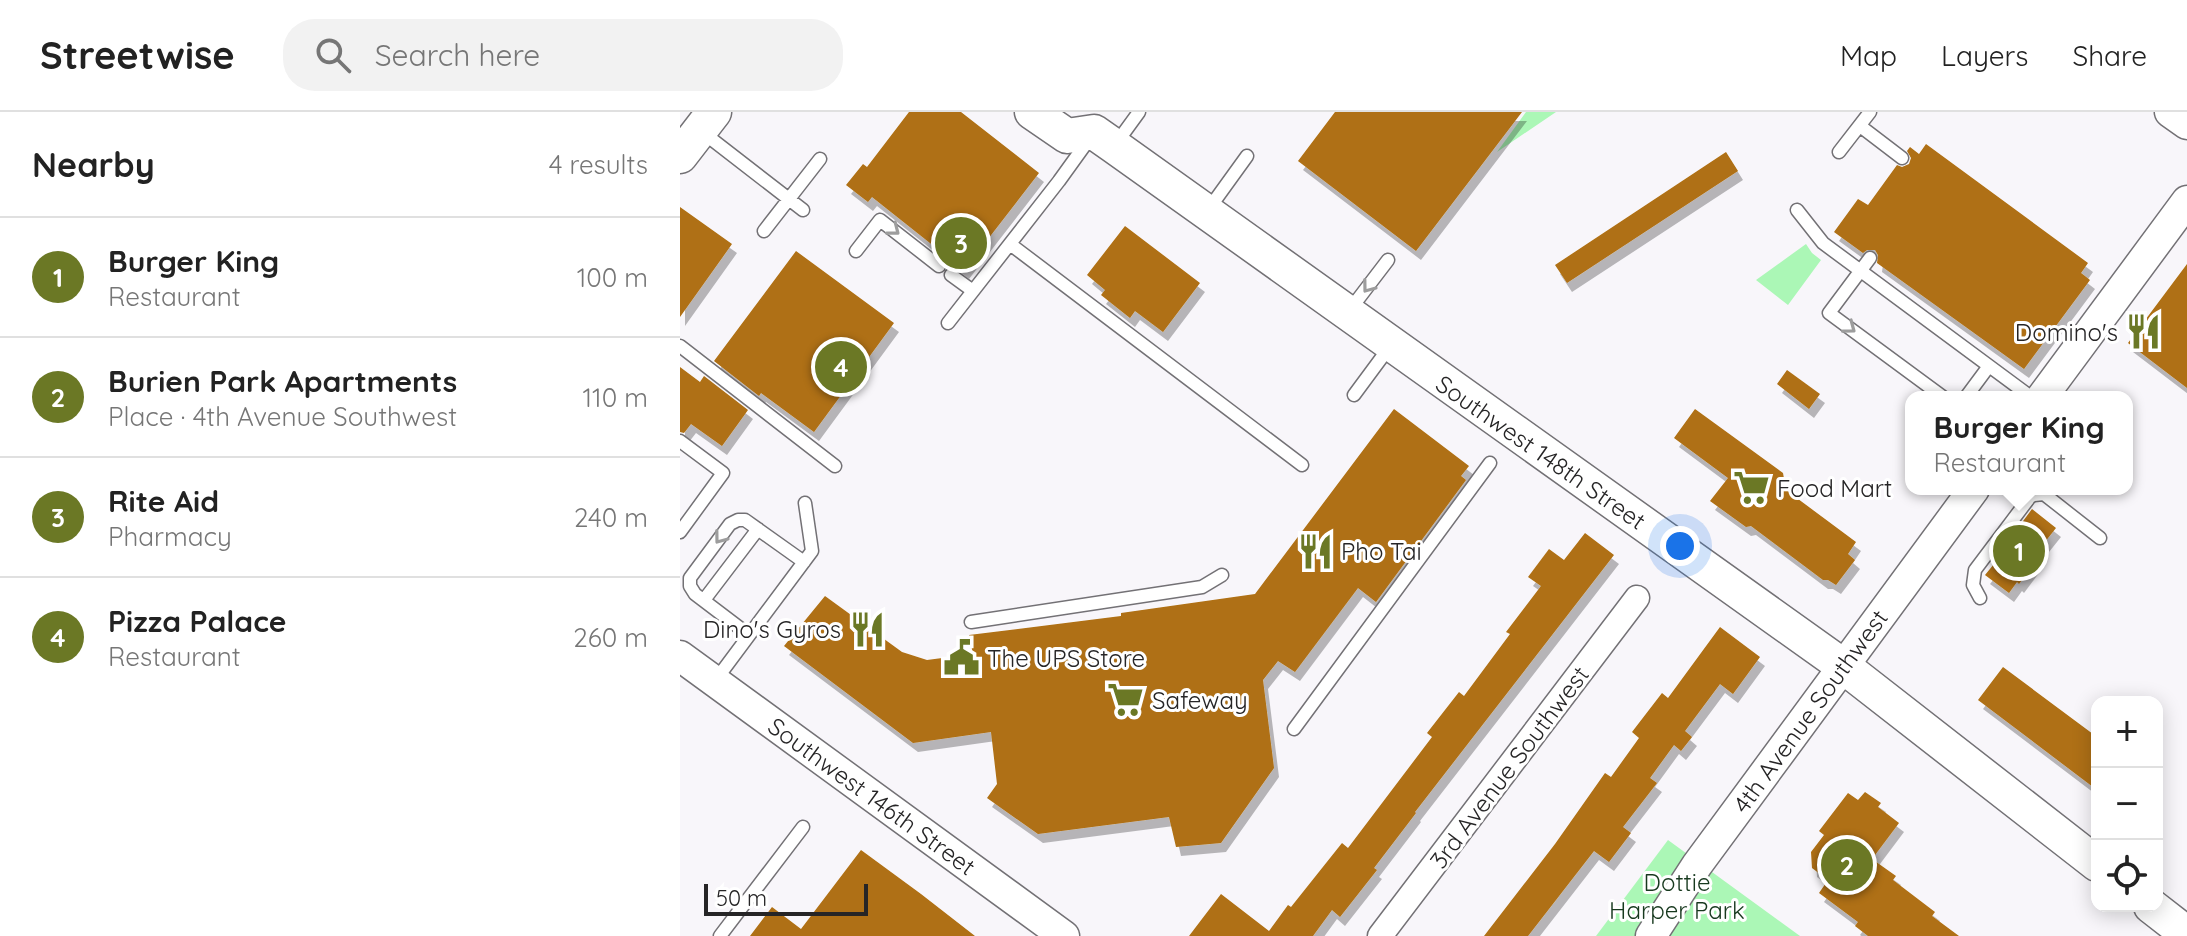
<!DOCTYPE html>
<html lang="en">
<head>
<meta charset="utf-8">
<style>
	:root { --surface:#fff; --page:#f2f2f2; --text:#222; --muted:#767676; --line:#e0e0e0; --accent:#6b7825 }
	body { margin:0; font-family:Quicksand,sans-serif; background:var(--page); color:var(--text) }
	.controls { position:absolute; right:24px; bottom:24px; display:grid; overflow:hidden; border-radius:16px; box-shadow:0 4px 20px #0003 }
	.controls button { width:72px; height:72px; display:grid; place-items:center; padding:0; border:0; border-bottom:2px solid var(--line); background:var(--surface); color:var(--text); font:40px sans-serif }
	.scale { position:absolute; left:24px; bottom:20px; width:164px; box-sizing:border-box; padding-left:8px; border:4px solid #262526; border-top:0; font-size:22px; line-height:28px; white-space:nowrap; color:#262526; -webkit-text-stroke:6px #fff; paint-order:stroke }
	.you { position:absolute; left:1000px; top:434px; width:28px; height:28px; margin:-20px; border:6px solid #fff; border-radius:50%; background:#1a73e8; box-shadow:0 0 0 12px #1a73e833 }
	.badge { display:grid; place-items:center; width:52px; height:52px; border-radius:50%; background:var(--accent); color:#fff; font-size:26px; font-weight:700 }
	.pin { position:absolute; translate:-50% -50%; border:4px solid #fff; box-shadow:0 2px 8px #0006 }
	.popup { position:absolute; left:1225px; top:279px; width:228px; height:104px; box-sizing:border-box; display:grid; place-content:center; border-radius:16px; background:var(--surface); filter:drop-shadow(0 2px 6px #0005); font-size:26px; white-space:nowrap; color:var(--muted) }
	.popup b { font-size:30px; color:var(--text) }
	.popup::after { content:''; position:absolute; left:50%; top:100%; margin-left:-16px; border:16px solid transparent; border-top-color:var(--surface) }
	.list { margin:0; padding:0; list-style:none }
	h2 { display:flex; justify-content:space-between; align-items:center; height:104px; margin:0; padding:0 32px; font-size:34px }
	h2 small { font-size:26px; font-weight:400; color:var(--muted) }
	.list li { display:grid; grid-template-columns:52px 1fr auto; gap:24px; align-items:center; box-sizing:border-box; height:120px; padding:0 32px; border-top:2px solid var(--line) }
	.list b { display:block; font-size:30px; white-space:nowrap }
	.list p { margin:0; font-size:26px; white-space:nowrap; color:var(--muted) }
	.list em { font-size:26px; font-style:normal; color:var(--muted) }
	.icon { flex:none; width:44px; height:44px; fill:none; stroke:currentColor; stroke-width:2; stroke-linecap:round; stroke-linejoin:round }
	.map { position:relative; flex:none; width:1507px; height:824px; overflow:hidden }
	header { display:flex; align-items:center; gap:48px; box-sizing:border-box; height:112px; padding:0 40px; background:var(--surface); border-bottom:2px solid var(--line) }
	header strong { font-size:38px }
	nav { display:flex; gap:44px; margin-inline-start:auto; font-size:28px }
	.search { width:560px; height:72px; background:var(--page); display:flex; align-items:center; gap:20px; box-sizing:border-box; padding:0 28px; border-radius:32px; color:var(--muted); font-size:30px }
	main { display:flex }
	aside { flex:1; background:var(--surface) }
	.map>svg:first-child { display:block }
	.green { fill:#abf7b6 }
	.building { fill:#af6f12; filter:url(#shadow) }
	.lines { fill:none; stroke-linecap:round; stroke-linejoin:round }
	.service-casing { stroke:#737175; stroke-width:15 }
	.minor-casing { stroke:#737175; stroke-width:27 }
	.tertiary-casing { stroke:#737175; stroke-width:33 }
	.secondary-casing { stroke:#737175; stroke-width:37 }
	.service { stroke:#fff; stroke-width:12 }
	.minor { stroke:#fff; stroke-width:24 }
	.tertiary { stroke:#fff; stroke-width:30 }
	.secondary { stroke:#fff; stroke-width:34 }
	.oneway { stroke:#9d9d9d }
	.labels { text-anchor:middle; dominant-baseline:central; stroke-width:6; stroke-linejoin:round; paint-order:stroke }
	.poi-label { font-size:24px; fill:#262526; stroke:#fff; text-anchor:start }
	.street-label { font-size:24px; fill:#262526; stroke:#fff }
	.park-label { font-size:24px; fill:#17391e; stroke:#fff }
</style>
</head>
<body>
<header>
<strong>Streetwise</strong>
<div class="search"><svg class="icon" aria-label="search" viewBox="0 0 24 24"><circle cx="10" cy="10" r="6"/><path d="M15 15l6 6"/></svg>Search here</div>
<nav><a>Map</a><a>Layers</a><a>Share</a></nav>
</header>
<main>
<aside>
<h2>Nearby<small>4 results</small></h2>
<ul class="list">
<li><span class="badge">1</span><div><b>Burger King</b><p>Restaurant</p></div><em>100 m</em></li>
<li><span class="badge">2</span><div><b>Burien Park Apartments</b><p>Place · 4th Avenue Southwest</p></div><em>110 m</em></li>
<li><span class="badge">3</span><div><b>Rite Aid</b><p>Pharmacy</p></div><em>240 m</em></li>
<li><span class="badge">4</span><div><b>Pizza Palace</b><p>Restaurant</p></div><em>260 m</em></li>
</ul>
</aside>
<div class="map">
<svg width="1507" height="824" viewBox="0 0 1507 824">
	<defs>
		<filter id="shadow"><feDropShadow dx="5" dy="9" stdDeviation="0" flood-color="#0004"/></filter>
	</defs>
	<rect width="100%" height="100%" fill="#f8f6fa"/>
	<path class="green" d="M846,0H876L817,40Z
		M1126,132L1132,141L1141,148L1108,193L1076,168Z
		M988,728L1120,824H916Z"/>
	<path class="building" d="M229,0H281L359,61L284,158L192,85L188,90L166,73L183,52L187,55Z
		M655,0H842L736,139L618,49Z
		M1246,32L1408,151L1401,161L1410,168L1344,257L1197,151L1198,143L1195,138H1187L1183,141L1154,120L1178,87L1188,93L1217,53L1222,55L1229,52L1231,46L1227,39L1230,35L1239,42Z
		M1046,40L1058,59L887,171L875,153Z
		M0,95L52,132L0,205Z
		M445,114L520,171L483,220L455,199L450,206L421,183L425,178L407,163Z
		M116,139L214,211L134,320L81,281L79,284L34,249Z
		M1507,152V276L1448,231Z
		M0,255L20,270L24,264L68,298L42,334L11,312L4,321L0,320Z
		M1107,258L1140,282L1129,297L1097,272Z
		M714,297L789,354L781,364L786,368L696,490L678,476L615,560L598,549L583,568L594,656L541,731L496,735L489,705L358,722L307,686L317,672L311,620L233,631L104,534L145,484L222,540L247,548L293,542L289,523L441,504V501L575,482Z
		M1015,297L1103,361L1106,378L1176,430L1168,442L1175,448L1156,473L1148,468H1143L1071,414L1066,415L1030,389L1048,366L994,326Z
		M1352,397L1376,416L1356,441L1360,444L1339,472L1337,470L1329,481L1305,463L1314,452L1312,451Z
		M905,421L934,443L735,700L736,701L694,756L697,758L660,805L652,798L633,824H509L541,782L589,819L608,793L611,795L662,731L668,736L752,625L747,621L779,580L784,584L830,522L826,520L861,474L848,465L869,437L884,448Z
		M1040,515L1080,545L1053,582L1040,572L1005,619L1012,625L1001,639L994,633L970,666L977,671L943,715L951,721L929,750L914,739L848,824H804L875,732L925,661L931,665L959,626L952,620L982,581L988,586Z
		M1323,555L1417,625V678L1298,588Z
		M1185,680L1201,691L1198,695L1219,711L1192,747L1216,764L1213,768L1255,800L1252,804L1279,824H1188L1175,814L1178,810L1139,781L1148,768L1132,756L1131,740L1144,723L1139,719L1168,681L1178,688Z
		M181,738L241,782L295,824H70L92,795L121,817Z"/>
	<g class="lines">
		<defs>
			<path id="service" d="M1184,17L1222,46
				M21,19L123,98
				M435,33L459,0
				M1159,40L1190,0
				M528,98L567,44
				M1117,98L1143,131L1351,285
				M84,119L140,47
				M330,132L622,353
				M176,139L200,108L259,154
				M1190,146L1149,201L1263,285
				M271,163L293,179
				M669,199L708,148
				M268,211L379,69L410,26
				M0,234L155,354
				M674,283L711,233
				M1286,285L1309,254
				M0,329L43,361L0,420
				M1300,486L1293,473L1295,458L1350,385L1354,383L1364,382L1420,426
				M24,488L78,417
				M291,510L522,475L542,463
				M69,523L15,482L10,474V466L50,412L58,408H65L124,450
				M35,569L132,439L125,391
				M614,617L810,351
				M40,824L123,715"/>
			<path id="minor" d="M700,824L957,486"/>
			<path id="tertiary" d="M1490,0L1507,12
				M1362,285L1507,89
				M0,544L384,824
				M971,824L1017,753L1294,377"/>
			<path id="secondary" d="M352,0L387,24L414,20L434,34L1163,554L1417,752
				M0,44L34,0
				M1471,794L1507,822"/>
		</defs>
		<use href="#service" class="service-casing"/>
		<use href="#minor" class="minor-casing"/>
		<use href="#tertiary" class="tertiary-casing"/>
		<use href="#secondary" class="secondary-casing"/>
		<use href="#service" class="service"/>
		<use href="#minor" class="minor"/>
		<use href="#tertiary" class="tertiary"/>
		<use href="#secondary" class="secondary"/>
	</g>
	<defs><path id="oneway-chevron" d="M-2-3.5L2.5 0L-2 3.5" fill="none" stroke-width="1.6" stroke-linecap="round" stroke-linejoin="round" transform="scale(2)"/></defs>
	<g class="oneway">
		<use href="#oneway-chevron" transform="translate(214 118) rotate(38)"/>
		<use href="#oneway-chevron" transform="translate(688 175) rotate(127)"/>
		<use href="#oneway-chevron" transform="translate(1170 216) rotate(37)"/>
		<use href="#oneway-chevron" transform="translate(40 426) rotate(127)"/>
	</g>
	<defs>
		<symbol id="restaurant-bare" viewBox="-9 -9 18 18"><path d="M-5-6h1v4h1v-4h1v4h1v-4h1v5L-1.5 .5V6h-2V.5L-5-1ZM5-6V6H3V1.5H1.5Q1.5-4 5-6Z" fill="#6b7825" stroke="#fff" stroke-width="2.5" paint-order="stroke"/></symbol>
		<symbol id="supermarket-bare" viewBox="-9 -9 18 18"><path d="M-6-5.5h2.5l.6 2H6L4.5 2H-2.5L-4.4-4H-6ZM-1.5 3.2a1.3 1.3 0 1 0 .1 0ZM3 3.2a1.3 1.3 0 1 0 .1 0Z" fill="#6b7825" stroke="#fff" stroke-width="2.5" paint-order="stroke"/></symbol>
		<symbol id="civic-bare" viewBox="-9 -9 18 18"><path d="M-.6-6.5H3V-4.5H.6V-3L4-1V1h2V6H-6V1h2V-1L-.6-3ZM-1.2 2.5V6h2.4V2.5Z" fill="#6b7825" stroke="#fff" stroke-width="2.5" paint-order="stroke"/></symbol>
	</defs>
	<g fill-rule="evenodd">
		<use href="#restaurant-bare" x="1438" y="194" width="51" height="51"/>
		<use href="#supermarket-bare" x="1046" y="350" width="51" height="51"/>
		<use href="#restaurant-bare" x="610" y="414" width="51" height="51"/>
		<use href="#restaurant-bare" x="162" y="492" width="51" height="51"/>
		<use href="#civic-bare" x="256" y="520" width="51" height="51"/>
		<use href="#supermarket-bare" x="420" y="562" width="51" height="51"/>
	</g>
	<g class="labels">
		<g class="poi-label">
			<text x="1438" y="220" text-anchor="end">Domino's</text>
			<text x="1097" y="376">Food Mart</text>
			<text x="661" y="439">Pho Tai</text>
			<text x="161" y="517" text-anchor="end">Dino's Gyros</text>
			<text x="307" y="546">The UPS Store</text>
			<text x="472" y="588">Safeway</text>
		</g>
		<g class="street-label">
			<text transform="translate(861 340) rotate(35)">Southwest 148th Street</text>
			<text transform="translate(1130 599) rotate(-54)">4th Avenue Southwest</text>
			<text transform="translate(829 655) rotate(-53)">3rd Avenue Southwest</text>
			<text transform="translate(192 684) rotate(36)">Southwest 146th Street</text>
		</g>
		<g class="park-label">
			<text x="997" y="770">Dottie<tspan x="997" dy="28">Harper Park</tspan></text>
		</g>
	</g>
</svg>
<div class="controls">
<button>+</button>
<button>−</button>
<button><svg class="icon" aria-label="locate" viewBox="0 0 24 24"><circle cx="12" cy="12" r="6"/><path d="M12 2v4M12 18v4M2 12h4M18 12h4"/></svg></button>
</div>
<div class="scale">50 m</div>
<div class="you"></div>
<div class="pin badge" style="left:1339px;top:439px">1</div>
<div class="popup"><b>Burger King</b>Restaurant</div>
<div class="pin badge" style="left:1167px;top:753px">2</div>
<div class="pin badge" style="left:281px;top:131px">3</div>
<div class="pin badge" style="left:161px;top:255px">4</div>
</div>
</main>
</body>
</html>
